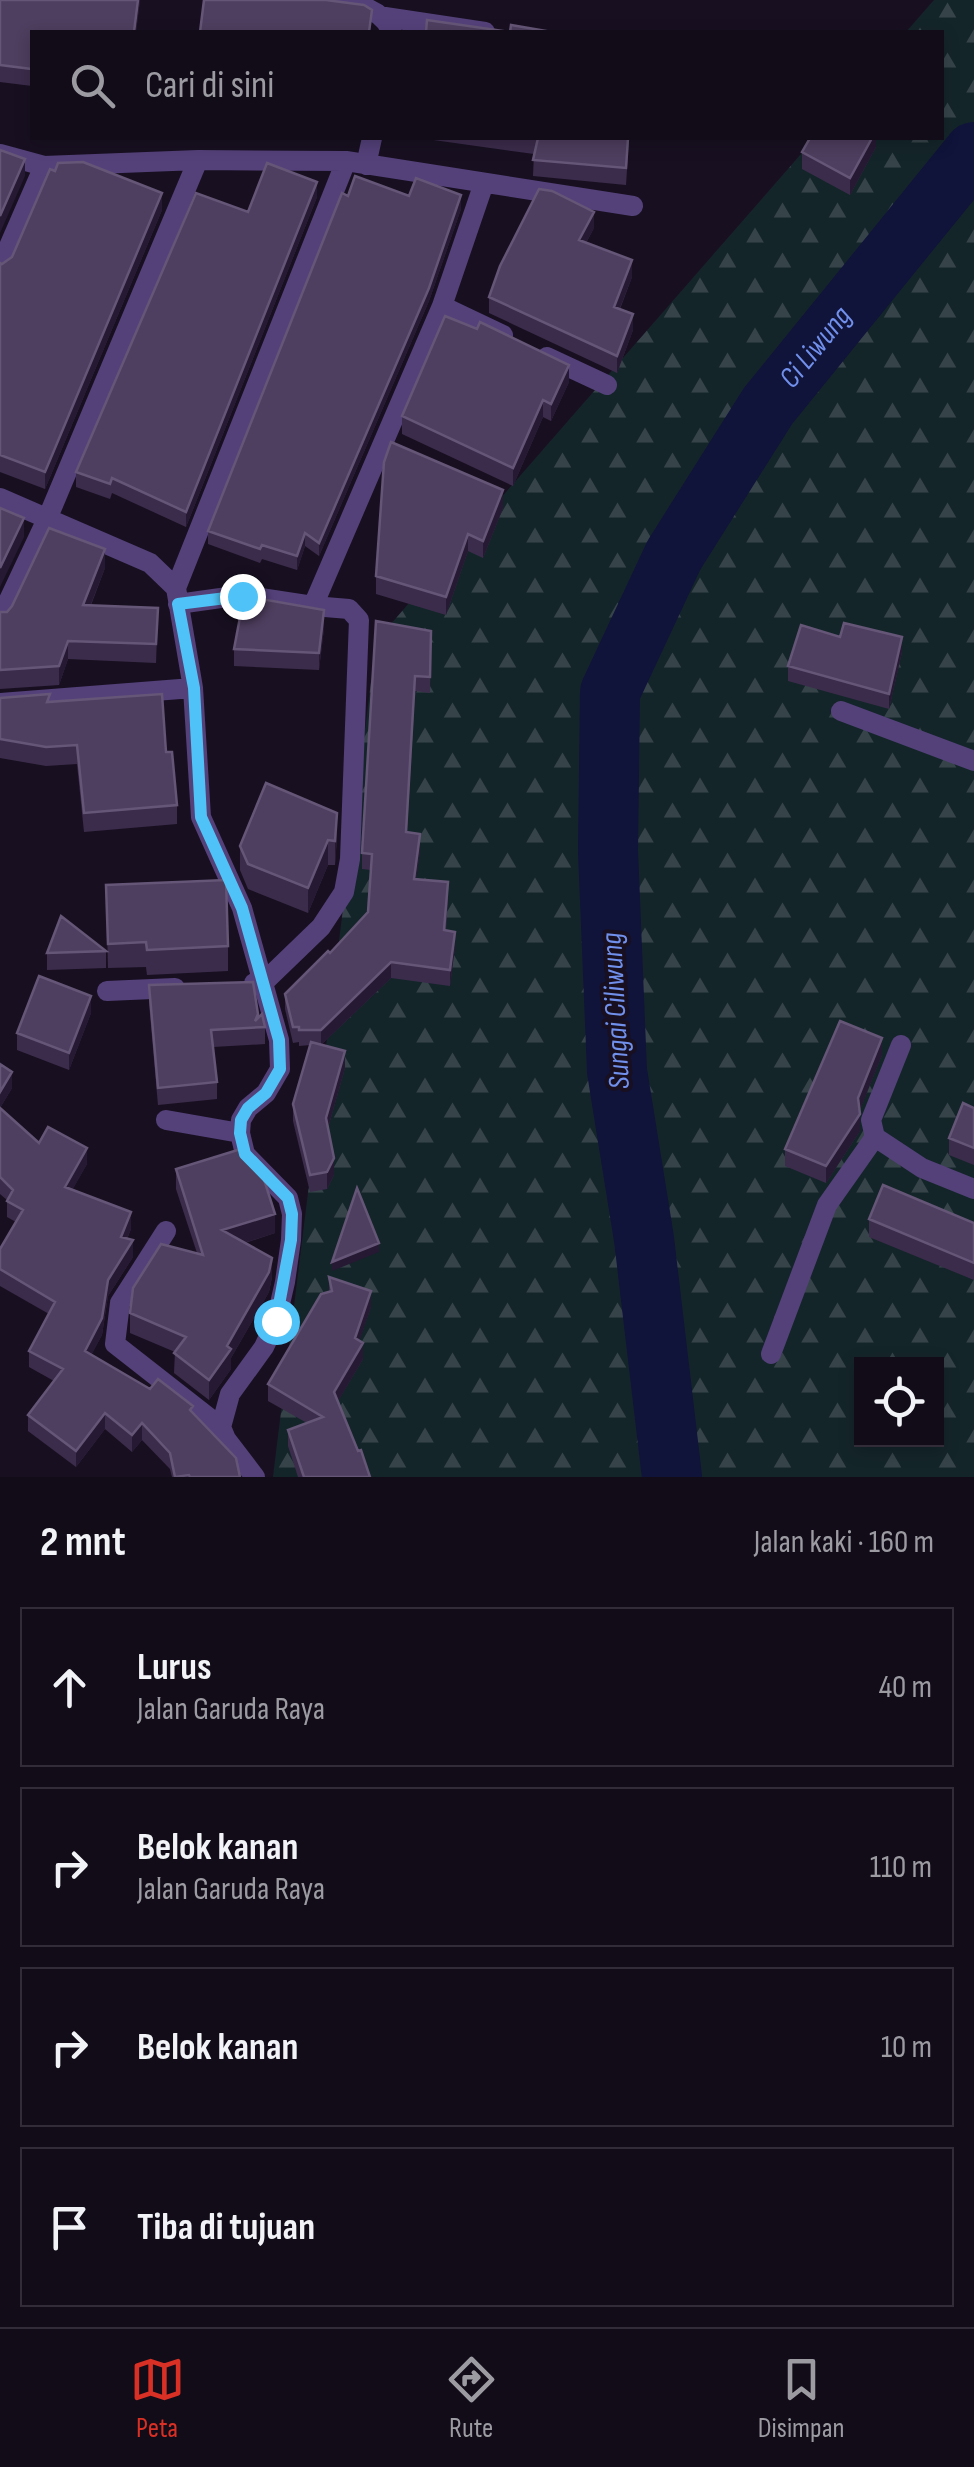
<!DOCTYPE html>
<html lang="id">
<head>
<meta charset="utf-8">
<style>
	:root { --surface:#120c19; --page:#1f1a26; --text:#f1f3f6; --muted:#9c9ba2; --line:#312c38; --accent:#d93025 }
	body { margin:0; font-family:"Sofia Sans Condensed",sans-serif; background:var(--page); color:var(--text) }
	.controls { position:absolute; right:30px; bottom:30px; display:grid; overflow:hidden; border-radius:0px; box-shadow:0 5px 15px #0003 }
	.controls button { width:90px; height:90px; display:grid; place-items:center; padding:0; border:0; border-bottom:2px solid var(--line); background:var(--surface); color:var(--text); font:50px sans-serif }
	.stop { position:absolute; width:30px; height:30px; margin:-22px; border:8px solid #4fc3f7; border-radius:50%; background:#fff }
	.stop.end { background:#4fc3f7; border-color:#fff; box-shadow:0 2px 10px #0008 }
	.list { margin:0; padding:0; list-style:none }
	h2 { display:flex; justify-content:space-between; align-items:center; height:130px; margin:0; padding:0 40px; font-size:42px }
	h2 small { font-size:32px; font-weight:400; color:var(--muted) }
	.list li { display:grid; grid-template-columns:65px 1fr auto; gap:30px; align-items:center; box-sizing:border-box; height:160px; margin:0 20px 20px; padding:0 20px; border:2px solid var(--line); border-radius:0px }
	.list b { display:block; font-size:38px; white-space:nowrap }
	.list p { margin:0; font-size:32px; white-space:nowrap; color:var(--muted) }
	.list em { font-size:32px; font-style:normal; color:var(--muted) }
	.icon { flex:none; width:55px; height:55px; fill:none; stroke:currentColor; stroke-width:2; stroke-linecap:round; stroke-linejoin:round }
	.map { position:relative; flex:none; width:974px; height:1477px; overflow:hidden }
	.search { position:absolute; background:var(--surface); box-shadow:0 5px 15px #0003; left:30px; right:30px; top:30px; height:110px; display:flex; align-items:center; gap:25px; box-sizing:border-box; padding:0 35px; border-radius:0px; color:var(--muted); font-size:38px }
	.sheet { height:850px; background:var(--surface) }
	nav { display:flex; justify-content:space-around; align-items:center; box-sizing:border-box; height:140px; border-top:2px solid var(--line); background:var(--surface); font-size:28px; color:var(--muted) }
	nav a { display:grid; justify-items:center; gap:5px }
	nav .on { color:var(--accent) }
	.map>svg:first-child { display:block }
	.forest { fill:url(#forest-firs); fill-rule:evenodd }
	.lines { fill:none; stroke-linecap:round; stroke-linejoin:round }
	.river { stroke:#10133a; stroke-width:60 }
	.street { stroke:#54417a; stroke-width:20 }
	.wall { fill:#3c2c4c }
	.shaded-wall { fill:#261933 }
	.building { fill:#4e3e5f; stroke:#655677; stroke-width:2.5 }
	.route { stroke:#4fc3f7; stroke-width:12 }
	.labels { text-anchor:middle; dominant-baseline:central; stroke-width:8; stroke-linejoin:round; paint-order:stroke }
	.water-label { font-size:30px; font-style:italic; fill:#7190ec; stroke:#181021 }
</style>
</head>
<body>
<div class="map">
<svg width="974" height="1477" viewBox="0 0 974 1477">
	<defs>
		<pattern id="forest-firs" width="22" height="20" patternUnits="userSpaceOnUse" patternTransform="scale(2.5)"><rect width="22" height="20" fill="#14252a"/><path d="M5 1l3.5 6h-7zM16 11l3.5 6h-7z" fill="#36444a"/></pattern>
	</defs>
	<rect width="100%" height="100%" fill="#181021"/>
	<path class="forest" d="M934,0H974V1477H273L376,641L815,138H942V32H906ZM862,1364H936V1440H862Z"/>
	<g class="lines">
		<path class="river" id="s1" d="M672,1477L644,1239L617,1071L608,851L610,692L674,555L768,406L974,152"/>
		<path class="street" d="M309,0C338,3 377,0 391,30
			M385,17L485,32
			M0,154L44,166L198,160L346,161L633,206
			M366,165L372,138
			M0,267L44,166
			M442,306L503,335
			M547,357L607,385
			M0,498L150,563L176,588L193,688L201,817L242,908L279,1040L280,1069L266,1093L248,1108L241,1120L240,1133L245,1154L288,1198L292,1214L291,1240L285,1282L276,1321L264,1347L230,1394L221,1427L226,1439L255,1477
			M176,588L346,161
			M178,604L242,595L313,606
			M0,619L48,517L198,160
			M0,703L193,688
			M841,711L974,761
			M254,983H263L321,927L344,892L350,859L359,620L349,609L313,606L442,306L484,183
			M107,991L175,988
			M901,1045L871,1120L875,1137L922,1168L974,1189
			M166,1120L240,1133
			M166,1231L120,1303L115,1344L221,1427
			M771,1354L827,1205L875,1137"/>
	</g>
	<path class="wall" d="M0,0H140L136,32H32V86L0,82Z
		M419,138H629L626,185L533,176L534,154Z
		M876,138V147L850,195L802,169V152Z
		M348,196H409L461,209L429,301L319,556L305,546L297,570L262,559L260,563L208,544V531Z
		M317,197L186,527L112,493L110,499L76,487V472L248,212Z
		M162,210L45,489L0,472V263Z
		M594,228L586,243L632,277L620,309L633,330L617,373L489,313V297Z
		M569,382L551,421L543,417L513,486L402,434V416Z
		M503,508L483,558L468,551L446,615L376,594V576Z
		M105,568L91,605L158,608L156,663L68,659L59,685L0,689V612H7Z
		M376,621L431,631L430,693L415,691L407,832L420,850L416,879L448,898L446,930L455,947L450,986L391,978L321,1045L345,1068L328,1128L334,1175L327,1189L310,1192L293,1121V1104L310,1045L299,1046V1042L293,1043L285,1009V994L330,953L368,912L371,870L362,869V853Z
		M324,628L319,670L234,666V649Z
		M840,637L902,652L889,709L788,681V666Z
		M0,698L50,702L166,752L177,805V824L84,832L77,764L46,766L0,758Z
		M337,837L335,865H328L308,913L248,889L240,870V846Z
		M106,885L228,946V971L147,975L146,967L108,968Z
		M106,951V968L47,970V953Z
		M149,985L258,1018L265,1027V1044L213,1047L217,1082V1099L158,1105L149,1003Z
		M91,1013L69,1070L17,1050V1033Z
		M882,1055L859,1112L860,1131L826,1183L785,1166V1149Z
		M0,1064L12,1088L0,1108L39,1143L87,1164L72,1190L131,1229L127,1239L133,1257L108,1296L102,1335L91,1355L193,1413L240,1477H172L170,1469L142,1440L132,1452L105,1429L76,1467L28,1431V1415L54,1381L29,1367V1351L49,1314L0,1286V1249L16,1222L7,1217V1200L0,1194Z
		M974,1108V1165L949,1155V1138Z
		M176,1169L275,1233L245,1243L272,1277L269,1292L231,1358V1369L209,1400L174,1373L175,1352L130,1333V1313L197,1253L176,1189Z
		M869,1219L974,1223V1280L869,1237Z
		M329,1277L371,1307L359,1341L363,1359L338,1401L370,1477H298L288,1446V1430L307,1423L268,1401V1384L329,1292Z"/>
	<path class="shaded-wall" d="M138,0H140L136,32H134Z
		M872,138H876V147L850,195V178Z
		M25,159V176L0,233V216Z
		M317,182V197L186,527V512Z
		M162,193V210L45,489V472Z
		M461,195V209L429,301L319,556V543Z
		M594,212V228L579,256V240Z
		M632,260V277L614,323V307Z
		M633,314V330L617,373V356Z
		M569,365V382L551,421V404Z
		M543,400V417L513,486V468Z
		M503,490V508L483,558V541Z
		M24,518V537L0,587V568Z
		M305,533V546L297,570V556Z
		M468,534V551L446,615V597Z
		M105,549V568L83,624V605Z
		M324,610V628L319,670V653Z
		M902,637V652L889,709V694Z
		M68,641V659L59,685V666Z
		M337,813V837L335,865V841Z
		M420,834V850L414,895V879Z
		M328,840V865L308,913V888Z
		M455,932V947L450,986V970Z
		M391,962V978L321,1045V1030Z
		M91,996V1013L69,1070V1053Z
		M882,1038V1055L858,1115V1098Z
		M345,1051V1068L326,1135V1118Z
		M12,1072V1088L0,1108V1092Z
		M860,1114V1131L826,1183V1166Z
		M87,1148V1164L65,1203V1187Z
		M334,1158V1175L327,1189V1172Z
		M131,1212V1229L121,1253V1237Z
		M275,1214V1233L222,1250V1230Z
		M133,1240V1257L108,1296L102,1335L85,1367V1351L108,1280Z
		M379,1243V1252L332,1271V1262Z
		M272,1258V1277L269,1292L231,1358V1369L209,1400V1380Z
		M371,1291V1307L355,1354V1338Z
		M363,1343V1359L334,1408V1392Z
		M105,1413V1429L76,1467V1451Z
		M142,1423V1440L132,1452V1435Z"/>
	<path class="building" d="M0,0H138L134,32H32V69L0,65Z
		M204,0H326L364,5L372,10L369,32H200Z
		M427,20L510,32L511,25L552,32H426Z
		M538,138H628L626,168L533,160Z
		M810,138H872L850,178L802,152Z
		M0,150L25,159L0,216Z
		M83,162L162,193L45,472L0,455V263L2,264L12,257L50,169L55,171L58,163Z
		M267,163L317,182L186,512L112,478L110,484L76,472L196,193L248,212Z
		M355,176L409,196L416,178L461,195L429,288L319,543L305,533L297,556L262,545L260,549L208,531L342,193L348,196Z
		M539,189L552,191L594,212L579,240L632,260L614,307L633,314L617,356L489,297L500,266Z
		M445,316L477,329L480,322L569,365L551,404L543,400L513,468L402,416Z
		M391,442L503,490L483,541L468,534L446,597L376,576L384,462Z
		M0,508L24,518L0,568Z
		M49,528L105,549L83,605L158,608L156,644L68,641L59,666L0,670V612H7L12,606Z
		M244,596L324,610L319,653L234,649Z
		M376,621L431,631L430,677L415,676L406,832L420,834L414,879L448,882L444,930L455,932L450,970L391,962L321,1030H299V1027H293L285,994L328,951L330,953L368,912L372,854L362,853Z
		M844,623L902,637L889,694L788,666L801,625L840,637Z
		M50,694L47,702L162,694L166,752H172L177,805L84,813L77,745L46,747L0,739V698Z
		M266,783L337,813L335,841L328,840L308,888L248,864L240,846Z
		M226,880L228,946L147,950L146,942L108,944L106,885Z
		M61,916L106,951L47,953Z
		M39,976L91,996L69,1053L17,1033Z
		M253,982L258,1014L255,1021L262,1014L265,1027L211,1030L217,1082L158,1088L149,985Z
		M840,1021L882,1038L858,1098L860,1114L826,1166L785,1149Z
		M311,1042L345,1051L326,1118L334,1158L327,1172L310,1175L293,1104Z
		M0,1064L12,1072L0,1092Z
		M963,1103L974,1108V1148L949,1138Z
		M0,1108L39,1143L48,1127L87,1148L65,1187L131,1212L121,1237L133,1240L108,1280L102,1318L85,1351L150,1389L158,1379L193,1406L190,1410L236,1458L240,1477H190L189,1475L175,1477L170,1453L142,1423L132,1435L105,1413L76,1451L28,1415L63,1369L29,1351L55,1302L0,1269V1249L23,1210L7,1201L13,1190L0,1177Z
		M241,1149L261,1170L275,1214L222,1230L272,1258L269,1272L227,1346L231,1349L209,1380L174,1353L186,1337L130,1313L133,1288L161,1244L203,1255L176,1169Z
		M883,1185L974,1223V1263L869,1219Z
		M357,1188L379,1243L332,1262Z
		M329,1277L371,1291L355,1338L363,1343L334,1392L358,1451L361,1450L370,1477H304L288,1430L323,1417L268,1384L321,1294L332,1291Z"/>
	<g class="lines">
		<path class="route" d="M242,596L178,604L194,688L201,817L242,908L279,1040L280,1069L266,1093L248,1108L241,1120L240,1133L245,1154L288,1198L292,1214L291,1240L276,1321"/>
	</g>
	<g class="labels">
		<g class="water-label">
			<text stroke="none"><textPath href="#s1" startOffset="1192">Ci Liwung</textPath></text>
			<text transform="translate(616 1011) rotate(-93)">Sungai Ciliwung</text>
		</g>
	</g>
</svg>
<div class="controls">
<button><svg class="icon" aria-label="locate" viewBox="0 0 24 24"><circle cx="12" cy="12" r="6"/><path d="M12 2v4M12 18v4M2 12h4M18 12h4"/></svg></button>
</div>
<div class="stop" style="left:276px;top:1321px"></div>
<div class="stop end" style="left:242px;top:596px"></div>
<div class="search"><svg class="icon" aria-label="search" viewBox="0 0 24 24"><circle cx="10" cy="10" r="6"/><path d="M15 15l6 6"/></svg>Cari di sini</div>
</div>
<section class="sheet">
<h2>2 mnt<small>Jalan kaki · 160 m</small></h2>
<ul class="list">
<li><svg class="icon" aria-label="ahead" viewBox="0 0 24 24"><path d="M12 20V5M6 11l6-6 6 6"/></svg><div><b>Lurus</b><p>Jalan Garuda Raya</p></div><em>40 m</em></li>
<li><svg class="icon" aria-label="right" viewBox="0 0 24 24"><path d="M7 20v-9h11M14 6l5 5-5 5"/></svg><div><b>Belok kanan</b><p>Jalan Garuda Raya</p></div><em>110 m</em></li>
<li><svg class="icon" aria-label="right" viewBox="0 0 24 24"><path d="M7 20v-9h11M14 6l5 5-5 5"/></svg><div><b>Belok kanan</b></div><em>10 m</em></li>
<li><svg class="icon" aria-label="arrive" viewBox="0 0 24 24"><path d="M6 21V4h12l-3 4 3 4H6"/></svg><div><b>Tiba di tujuan</b></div></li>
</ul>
</section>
<nav>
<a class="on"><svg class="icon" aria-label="map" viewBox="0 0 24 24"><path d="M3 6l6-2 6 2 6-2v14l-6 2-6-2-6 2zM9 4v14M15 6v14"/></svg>Peta</a>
<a><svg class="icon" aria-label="directions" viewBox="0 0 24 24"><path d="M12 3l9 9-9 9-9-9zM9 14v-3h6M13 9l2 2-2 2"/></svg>Rute</a>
<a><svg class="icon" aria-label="saved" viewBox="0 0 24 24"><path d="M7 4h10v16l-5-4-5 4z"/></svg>Disimpan</a>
</nav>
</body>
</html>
